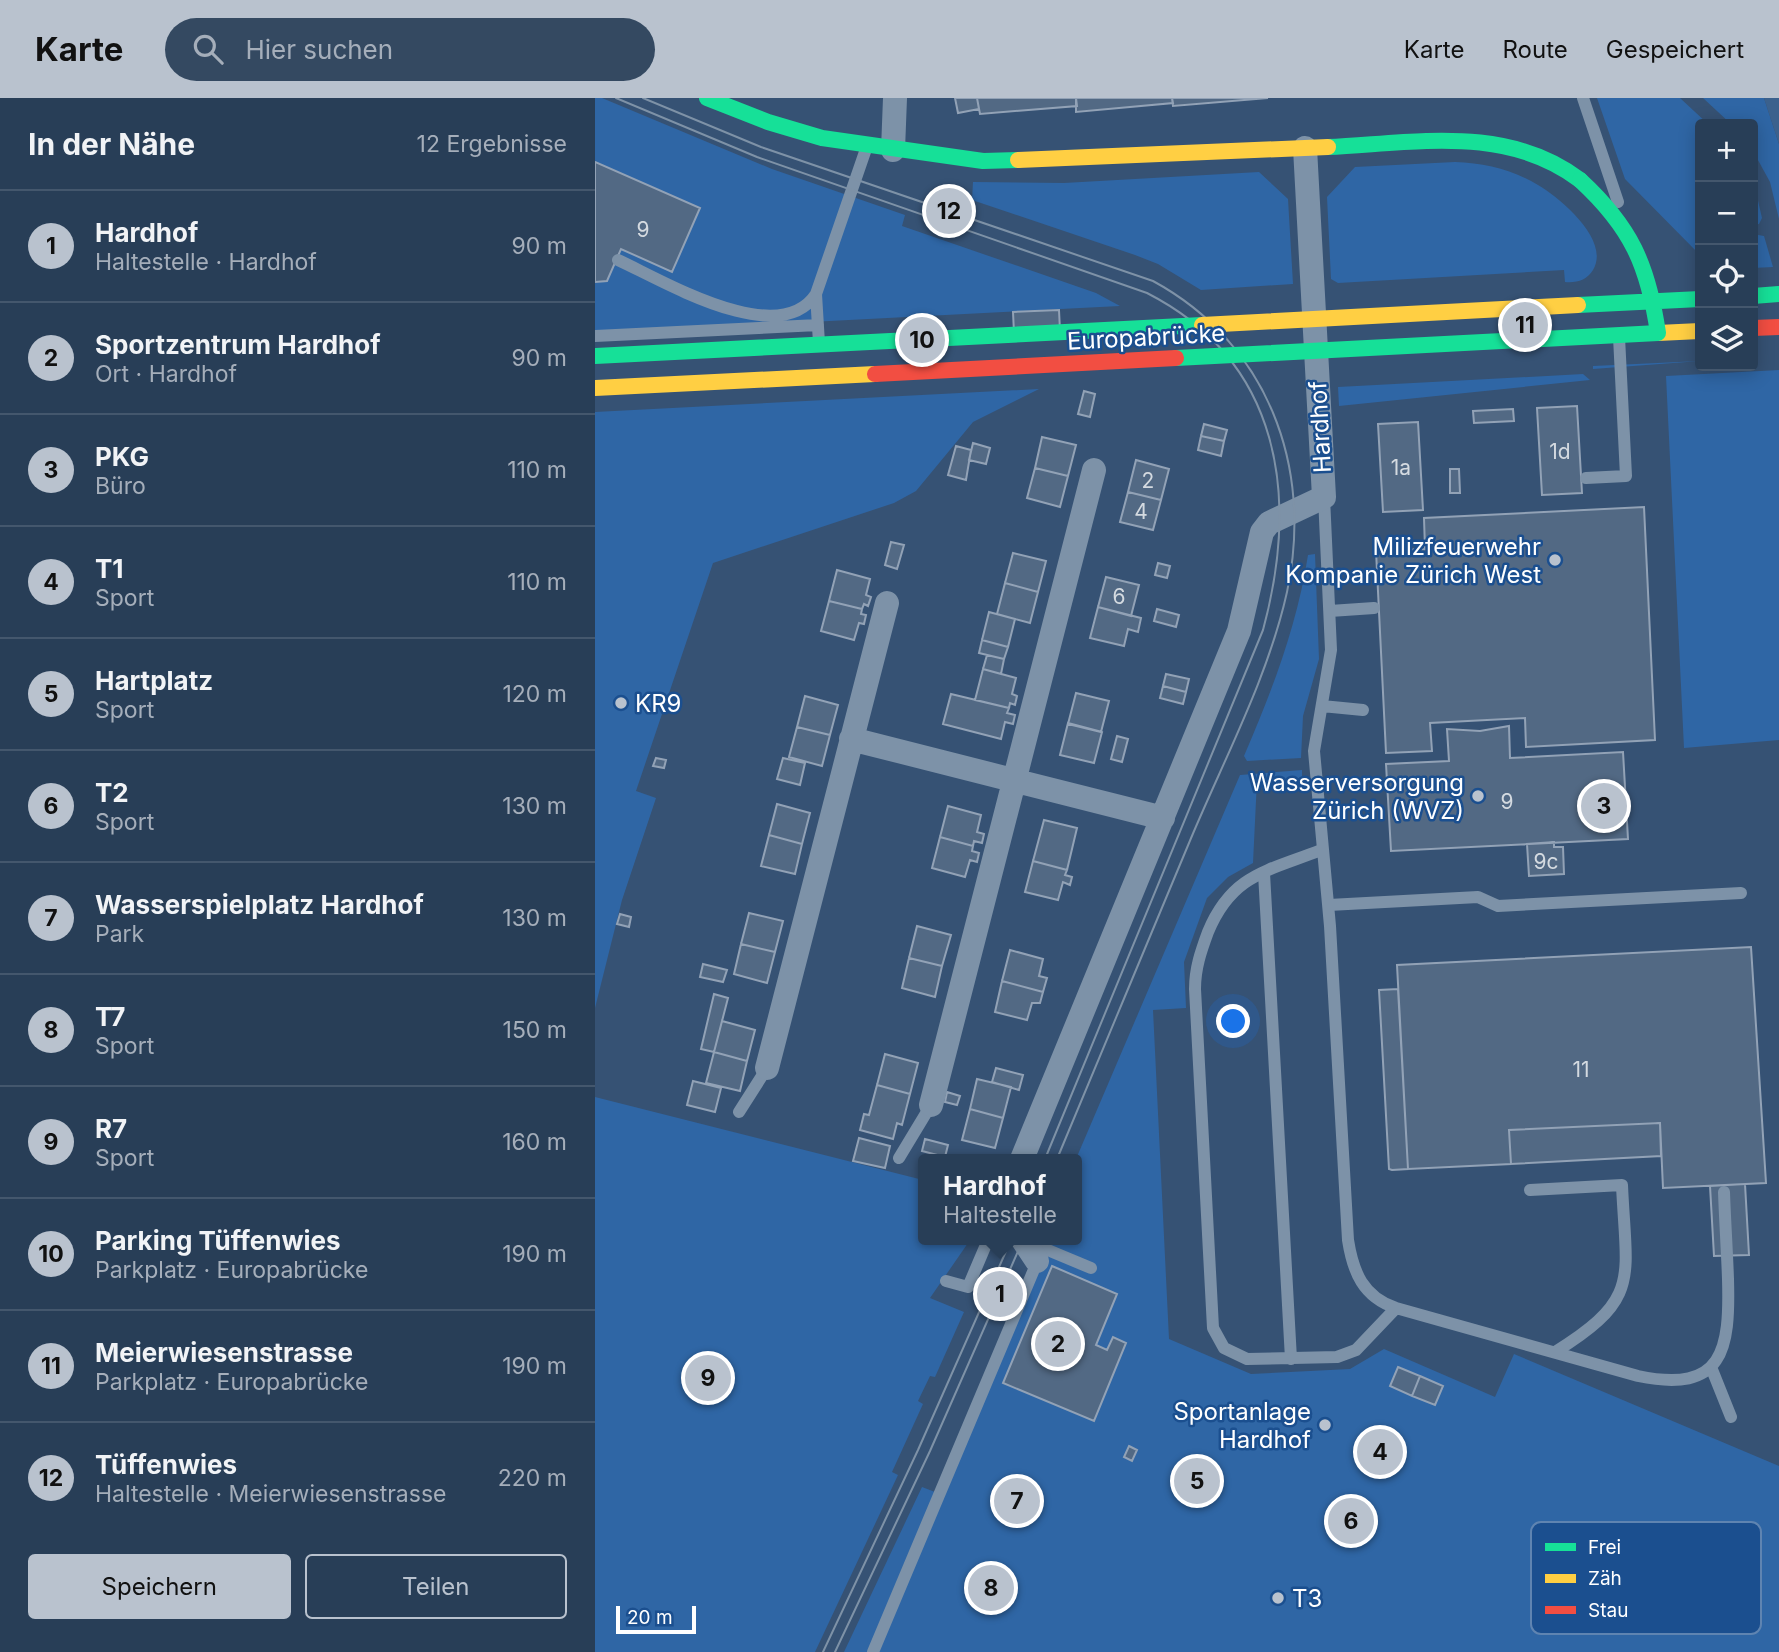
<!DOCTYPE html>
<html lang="de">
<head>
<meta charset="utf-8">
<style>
	:root { --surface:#283e57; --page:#344961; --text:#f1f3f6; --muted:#a5aeba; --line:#44576d; --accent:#b9c2ce }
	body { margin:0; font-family:Inter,sans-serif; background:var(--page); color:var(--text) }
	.controls { position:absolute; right:21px; top:21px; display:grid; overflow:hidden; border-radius:7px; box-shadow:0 4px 18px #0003 }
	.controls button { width:63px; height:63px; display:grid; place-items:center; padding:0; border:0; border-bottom:2px solid var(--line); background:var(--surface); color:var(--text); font:35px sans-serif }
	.scale { position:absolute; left:21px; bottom:18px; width:80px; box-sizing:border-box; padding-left:7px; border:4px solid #fff; border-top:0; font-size:19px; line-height:24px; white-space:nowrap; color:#fff; -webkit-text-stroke:5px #1b4f8f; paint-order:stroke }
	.you { position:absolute; left:639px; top:924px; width:24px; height:24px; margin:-18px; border:5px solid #fff; border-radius:50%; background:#1a73e8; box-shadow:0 0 0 10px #1a73e833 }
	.badge { display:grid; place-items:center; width:46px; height:46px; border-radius:50%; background:var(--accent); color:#111; font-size:23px; font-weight:700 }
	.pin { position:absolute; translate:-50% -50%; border:4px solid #fff; box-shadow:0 2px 7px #0006 }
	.popup { position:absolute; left:323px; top:1056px; width:164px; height:91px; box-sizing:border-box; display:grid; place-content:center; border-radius:7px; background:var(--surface); filter:drop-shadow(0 2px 5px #0005); font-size:23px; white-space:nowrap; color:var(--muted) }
	.popup b { font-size:26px; color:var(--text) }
	.popup::after { content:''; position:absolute; left:50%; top:100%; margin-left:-14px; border:14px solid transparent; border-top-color:var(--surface) }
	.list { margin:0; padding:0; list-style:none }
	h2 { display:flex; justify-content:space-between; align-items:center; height:91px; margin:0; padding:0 28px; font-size:30px }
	h2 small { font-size:23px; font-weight:400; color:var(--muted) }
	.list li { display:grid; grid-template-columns:46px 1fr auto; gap:21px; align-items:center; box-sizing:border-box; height:112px; padding:0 28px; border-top:2px solid var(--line) }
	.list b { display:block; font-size:26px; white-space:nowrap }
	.list p { margin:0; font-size:23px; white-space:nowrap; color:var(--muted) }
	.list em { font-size:23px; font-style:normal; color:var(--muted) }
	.actions { display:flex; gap:14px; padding:21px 28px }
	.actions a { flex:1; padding:16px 0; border:2px solid var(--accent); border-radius:7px; text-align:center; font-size:24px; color:var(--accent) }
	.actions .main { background:var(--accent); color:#111 }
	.icon { flex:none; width:38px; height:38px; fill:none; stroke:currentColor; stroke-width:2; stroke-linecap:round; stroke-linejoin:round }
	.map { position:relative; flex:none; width:1184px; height:1554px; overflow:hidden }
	header { display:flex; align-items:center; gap:42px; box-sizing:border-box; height:98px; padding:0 35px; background:var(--accent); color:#111 }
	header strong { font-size:33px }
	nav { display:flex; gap:38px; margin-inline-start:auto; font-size:24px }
	.search { width:490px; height:63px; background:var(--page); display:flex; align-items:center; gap:18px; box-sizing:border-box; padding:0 24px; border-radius:38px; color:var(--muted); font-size:26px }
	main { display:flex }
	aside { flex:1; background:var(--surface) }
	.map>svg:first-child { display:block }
	.green { fill:#2f66a5 }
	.water { fill:#3b618d }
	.building { fill:#526984; stroke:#92a2b6; stroke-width:2 }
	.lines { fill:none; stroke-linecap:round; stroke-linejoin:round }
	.lane { stroke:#7d92a8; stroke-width:12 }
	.street { stroke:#7d92a8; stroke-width:24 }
	.fast { stroke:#16e098; stroke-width:16 }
	.slow { stroke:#ffcf43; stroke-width:16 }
	.jam { stroke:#f24e42; stroke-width:16 }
	.tram { stroke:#7e92a7; stroke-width:2 }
	.fast-bridge { stroke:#16e098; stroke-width:16 }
	.slow-bridge { stroke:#ffcf43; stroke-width:16 }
	.jam-bridge { stroke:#f24e42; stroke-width:16 }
	.poi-dot { fill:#b9c2ce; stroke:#1b4f8f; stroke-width:2.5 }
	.labels { text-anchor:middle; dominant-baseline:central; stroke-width:5; stroke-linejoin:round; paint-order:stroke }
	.number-label { font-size:21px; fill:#d4dae0 }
	.street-label { font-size:24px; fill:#fff; stroke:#1b4f8f }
	.poi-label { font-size:24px; fill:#fff; stroke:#1b4f8f; text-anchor:end }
	.key { fill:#1b4f8f; stroke:#5f84b1; stroke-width:2 }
	.key-label { font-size:19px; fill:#fff }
</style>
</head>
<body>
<header>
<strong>Karte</strong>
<div class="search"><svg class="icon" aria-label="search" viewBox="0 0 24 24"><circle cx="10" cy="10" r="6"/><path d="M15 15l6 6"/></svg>Hier suchen</div>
<nav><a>Karte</a><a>Route</a><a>Gespeichert</a></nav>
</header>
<main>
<aside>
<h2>In der Nähe<small>12 Ergebnisse</small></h2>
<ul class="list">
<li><span class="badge">1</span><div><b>Hardhof</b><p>Haltestelle · Hardhof</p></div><em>90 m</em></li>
<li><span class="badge">2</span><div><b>Sportzentrum Hardhof</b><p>Ort · Hardhof</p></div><em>90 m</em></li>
<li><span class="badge">3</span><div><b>PKG</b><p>Büro</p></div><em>110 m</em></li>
<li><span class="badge">4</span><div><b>T1</b><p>Sport</p></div><em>110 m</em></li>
<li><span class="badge">5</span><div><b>Hartplatz</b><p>Sport</p></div><em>120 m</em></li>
<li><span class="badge">6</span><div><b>T2</b><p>Sport</p></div><em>130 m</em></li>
<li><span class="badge">7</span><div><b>Wasserspielplatz Hardhof</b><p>Park</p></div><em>130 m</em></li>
<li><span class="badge">8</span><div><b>T7</b><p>Sport</p></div><em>150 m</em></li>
<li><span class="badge">9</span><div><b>R7</b><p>Sport</p></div><em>160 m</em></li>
<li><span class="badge">10</span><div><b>Parking Tüffenwies</b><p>Parkplatz · Europabrücke</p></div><em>190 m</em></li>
<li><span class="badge">11</span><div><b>Meierwiesenstrasse</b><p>Parkplatz · Europabrücke</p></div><em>190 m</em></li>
<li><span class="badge">12</span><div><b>Tüffenwies</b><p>Haltestelle · Meierwiesenstrasse</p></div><em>220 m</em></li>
</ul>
<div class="actions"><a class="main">Speichern</a><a>Teilen</a></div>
</aside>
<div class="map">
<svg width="1184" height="1554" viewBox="0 0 1184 1554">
	<rect width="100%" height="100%" fill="#365274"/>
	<path class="green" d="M0,0H7L177,71L310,117L307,128L501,195L525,208L0,235Z
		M1002,0H1085L1113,26H1105V157L1030,81Z
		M1108,0H1169L1184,46V121L1175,84L1158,53V26H1136Z
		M860,64C890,65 918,72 943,87C965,100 1016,142 998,172C992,182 982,185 970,184L969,172L743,185L736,181L732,99L760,69Z
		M664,74L693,101L698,186L606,192L563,166L540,157L377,102L378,84L469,85Z
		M1158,81L1167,120L1164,126L1158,127Z
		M1158,136L1169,138L1178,169L1158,170Z
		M1105,263L998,271V268Z
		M1184,272V642L1089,650L1071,278Z
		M988,276L995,282L744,308L743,289Z
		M444,291L378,324L321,393L299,405L118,465L41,693L61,700L27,802L0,910V314Z
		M720,456L724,561L708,618L706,660L652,663L649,658C677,593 702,528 713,457Z
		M707,672V680L662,682L658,765L633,779L612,800L589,864L591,910L558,912L574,1241L656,1276L755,1271L789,1251L900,1299L919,1256L1184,1368V1554H249L327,1389L340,1394L456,1142H482L481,1061L645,677Z
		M0,999L328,1082V1142H369L373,1145L335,1200L369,1214L340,1279L335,1278L323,1303L328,1306L297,1374L303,1377L220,1554H0Z"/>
	<path class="water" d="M1169,0H1184V46Z"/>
	<path class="building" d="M360,0H382L384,11L363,15Z
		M382,0H481L482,8L385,16Z
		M481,0H577L578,5L481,14Z
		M577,0H673L578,8Z
		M0,64L105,110L77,174L26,151L12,183L0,184Z
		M464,212L465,233L419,235L418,214Z
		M489,293L500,296L495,319L483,316Z
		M982,308L987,395L947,397L942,310Z
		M918,311L919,323L879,325L878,313Z
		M823,324L828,412L788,414L783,326Z
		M609,326L632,332L629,343L606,338Z
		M606,338L629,343L626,358L603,352Z
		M447,339L481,347L473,378L440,370Z
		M378,345L395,350L391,366L374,362Z
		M361,348L376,352L371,382L353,377Z
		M541,362L574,371L566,402L533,394Z
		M440,370L473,378L465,409L432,400Z
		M855,371H864L865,395H855Z
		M533,394L566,402L558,432L525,424Z
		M1049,409L1060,642L931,649L930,620L835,625L837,653L791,655L781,453L830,451L829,420Z
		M296,444L309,447L302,471L290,467Z
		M418,455L451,463L443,494L410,485Z
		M563,465L575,468L572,480L560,477Z
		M242,472L275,481L271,497L276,499L273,508L269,506L267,511L234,503Z
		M511,479L544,487L536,518L503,509Z
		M410,485L443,494L435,525L402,516Z
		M234,503L267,511L266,516L271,517L269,526L264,525L259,542L226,533Z
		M503,509L546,520L543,534L533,531L529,548L495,540Z
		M562,511L584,517L581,529L559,523Z
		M394,514L420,521L413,549L387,542Z
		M387,542L413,549L409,561L384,555Z
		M392,557L409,561L406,576L388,571Z
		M388,571L421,580L417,596L422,598L420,607L415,605L414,610L380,602Z
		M571,576L594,581L591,594L568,588Z
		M568,588L591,594L588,606L565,600Z
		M481,595L514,603L506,634L473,626Z
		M356,596L414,610L412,615L420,617L418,626L410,624L406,641L348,626Z
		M210,598L243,607L235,637L202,629Z
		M473,625L507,634L499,665L465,657Z
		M914,628L915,660L1028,654L1033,741L796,753L791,666L854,663L852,631L885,633Z
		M202,629L235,637L227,668L194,659Z
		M522,638L533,641L527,664L516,661Z
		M61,660L71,662L69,670L58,668Z
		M188,660L210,665L205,687L182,681Z
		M182,706L215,715L207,746L174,737Z
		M353,708L386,717L382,734L389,736L387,745L379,743L378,748L345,739Z
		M449,722L482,730L472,772L438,763Z
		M174,737L207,746L200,776L166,768Z
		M345,739L378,748L377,753L384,755L382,764L375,762L370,779L337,770Z
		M959,744V749H968L969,776L934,778L932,746Z
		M438,763L472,772L470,777L477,779L475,787L468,784L463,802L430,794Z
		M154,815L188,823L180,854L146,846Z
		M25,816L36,819L34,829L22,826Z
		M322,828L356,837L347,868L314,860Z
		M146,846L180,854L172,885L139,876Z
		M1156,849L1171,1085L1068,1090L1065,1025L914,1032L916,1066L813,1071L802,867Z
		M415,852L448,861L444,878L452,880L448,894L407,883Z
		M314,860L347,868L340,899L307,890Z
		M108,866L132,872L128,884L105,879Z
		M407,883L448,894L445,905H437L432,922L400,914Z
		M803,891L813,1071L797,1072L794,1071L784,892Z
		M119,896L133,900L119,954L106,951Z
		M127,923L160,932L152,963L119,954Z
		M119,954L152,963L145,993L111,985Z
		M290,956L323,965L315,996L282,987Z
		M401,970L428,977L424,992L397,984Z
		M382,981L416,989L408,1020L375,1011Z
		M98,983L126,990L120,1014L92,1007Z
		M282,987L315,996L307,1027L302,1025L298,1041L265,1032L269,1016L274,1017Z
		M352,994L365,998L362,1007L350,1004Z
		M375,1011L408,1020L400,1050L367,1042Z
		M1065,1025L1066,1058L916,1066L914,1032Z
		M264,1040L295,1048L290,1070L258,1063Z
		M330,1041L353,1047L350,1059L327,1053Z
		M1150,1086L1154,1157L1119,1158L1115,1088Z
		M457,1168L522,1196L501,1247L512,1252L518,1239L531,1245L499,1323L408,1285Z
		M803,1269L825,1278L817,1298L795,1288Z
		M825,1278L848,1288L840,1307L817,1298Z
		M534,1348L542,1352L537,1363L529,1359Z"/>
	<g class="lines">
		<path class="lane" d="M988,0L1023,104
			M23,162C67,182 184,253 221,196L272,48
			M221,196L224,245
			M0,238L223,227
			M991,380L1031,378L1024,239
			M729,399L736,552L719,653L735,828L753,1142C758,1174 768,1199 801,1210L1043,1278C1129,1296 1135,1251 1133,1181C1132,1152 1130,1123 1129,1094
			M735,513L779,510
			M727,608L768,612
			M726,752C673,773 637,776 613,834C606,853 600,870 600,891L618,1230L629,1250L652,1261L742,1259L761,1252L801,1210
			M669,775L696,1261
			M734,807L883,799L903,808L1146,795
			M144,1014L172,970
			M304,1060L336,1007
			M935,1092L1027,1087C1031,1181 1047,1200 960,1254
			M351,1183L373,1189L393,1142
			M1116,1269L1136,1319
			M278,1554L448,1150L496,1170"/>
		<path class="street" d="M298,52L300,0
			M256,641L568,720
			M172,970L292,505
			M336,1007L499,372
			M427,1061L644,533L667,434L674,425L729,399L710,50
			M428,1142L442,1163"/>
		<path class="fast" d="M112,0L173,24L227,40L388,63L423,62
			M733,49C820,45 911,26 985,82
			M1158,198L1184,196"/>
		<path class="slow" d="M423,62L733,49
			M1063,235L1105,233"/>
		<path class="jam" d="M1158,230L1184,229"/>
		<path class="tram" d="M21,0L162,59L552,195C687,264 704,399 668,532L450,1061
			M48,0L166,49L558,183C672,245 719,368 692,494C673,580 628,663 594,745C550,850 506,956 462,1061
			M228,1554L323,1352L416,1142
			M240,1554L335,1353L428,1142"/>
		<path class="fast-bridge" d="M983,207L1105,201
			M0,258L607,227
			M581,260L1063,235C1053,167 1036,129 985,82"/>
		<path class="slow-bridge" d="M607,227L983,207
			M0,290L280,276"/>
		<path class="jam-bridge" d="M280,276L581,260"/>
	</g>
	<g class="poi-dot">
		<circle cx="960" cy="462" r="7"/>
		<circle cx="26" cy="605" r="7"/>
		<circle cx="883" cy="698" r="7"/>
		<circle cx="730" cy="1327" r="7"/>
		<circle cx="683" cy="1500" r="7"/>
	</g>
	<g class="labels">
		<g class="number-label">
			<text x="48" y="131">9</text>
			<text x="965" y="353">1d</text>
			<text x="806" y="369">1a</text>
			<text x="553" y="382">2</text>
			<text x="546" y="413">4</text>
			<text x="524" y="498">6</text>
			<text x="912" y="703">9</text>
			<text x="951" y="763">9c</text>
			<text x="986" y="971">11</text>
		</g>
		<g class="street-label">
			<text transform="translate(551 239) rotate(-3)">Europabrücke</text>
			<text transform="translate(725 329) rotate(-93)">Hardhof</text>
		</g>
		<g class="poi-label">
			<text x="946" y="448">Milizfeuerwehr<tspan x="946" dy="28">Kompanie Zürich West</tspan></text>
			<text x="40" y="605" text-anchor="start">KR9</text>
			<text x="869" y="684">Wasserversorgung<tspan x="869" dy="28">Zürich (WVZ)</tspan></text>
			<text x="716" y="1313">Sportanlage<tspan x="716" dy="28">Hardhof</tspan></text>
			<text x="697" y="1500" text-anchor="start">T3</text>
		</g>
	</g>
	<rect x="936" y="1424" width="230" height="112" rx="10" class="key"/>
	<rect x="950" y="1445" width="31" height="8" fill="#16e098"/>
	<rect x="950" y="1476" width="31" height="9" fill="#ffcf43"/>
	<rect x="950" y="1508" width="31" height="8" fill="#f24e42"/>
	<g class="key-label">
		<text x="993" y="1456">Frei</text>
		<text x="993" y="1487">Zäh</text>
		<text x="993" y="1519">Stau</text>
	</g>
</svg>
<div class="controls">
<button>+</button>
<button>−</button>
<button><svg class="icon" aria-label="locate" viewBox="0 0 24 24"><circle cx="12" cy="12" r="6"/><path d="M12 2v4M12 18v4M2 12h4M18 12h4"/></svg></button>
<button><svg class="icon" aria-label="layers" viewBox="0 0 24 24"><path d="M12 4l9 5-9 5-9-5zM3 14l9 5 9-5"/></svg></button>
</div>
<div class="scale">20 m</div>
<div class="you"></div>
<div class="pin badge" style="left:405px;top:1196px">1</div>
<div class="popup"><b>Hardhof</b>Haltestelle</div>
<div class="pin badge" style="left:463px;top:1246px">2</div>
<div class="pin badge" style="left:1009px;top:708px">3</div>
<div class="pin badge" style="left:785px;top:1354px">4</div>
<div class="pin badge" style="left:602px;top:1383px">5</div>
<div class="pin badge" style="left:756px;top:1423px">6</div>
<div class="pin badge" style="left:422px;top:1403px">7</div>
<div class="pin badge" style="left:396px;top:1490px">8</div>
<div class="pin badge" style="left:113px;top:1280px">9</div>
<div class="pin badge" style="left:327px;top:242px">10</div>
<div class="pin badge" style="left:930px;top:227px">11</div>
<div class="pin badge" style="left:354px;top:113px">12</div>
</div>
</main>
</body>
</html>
